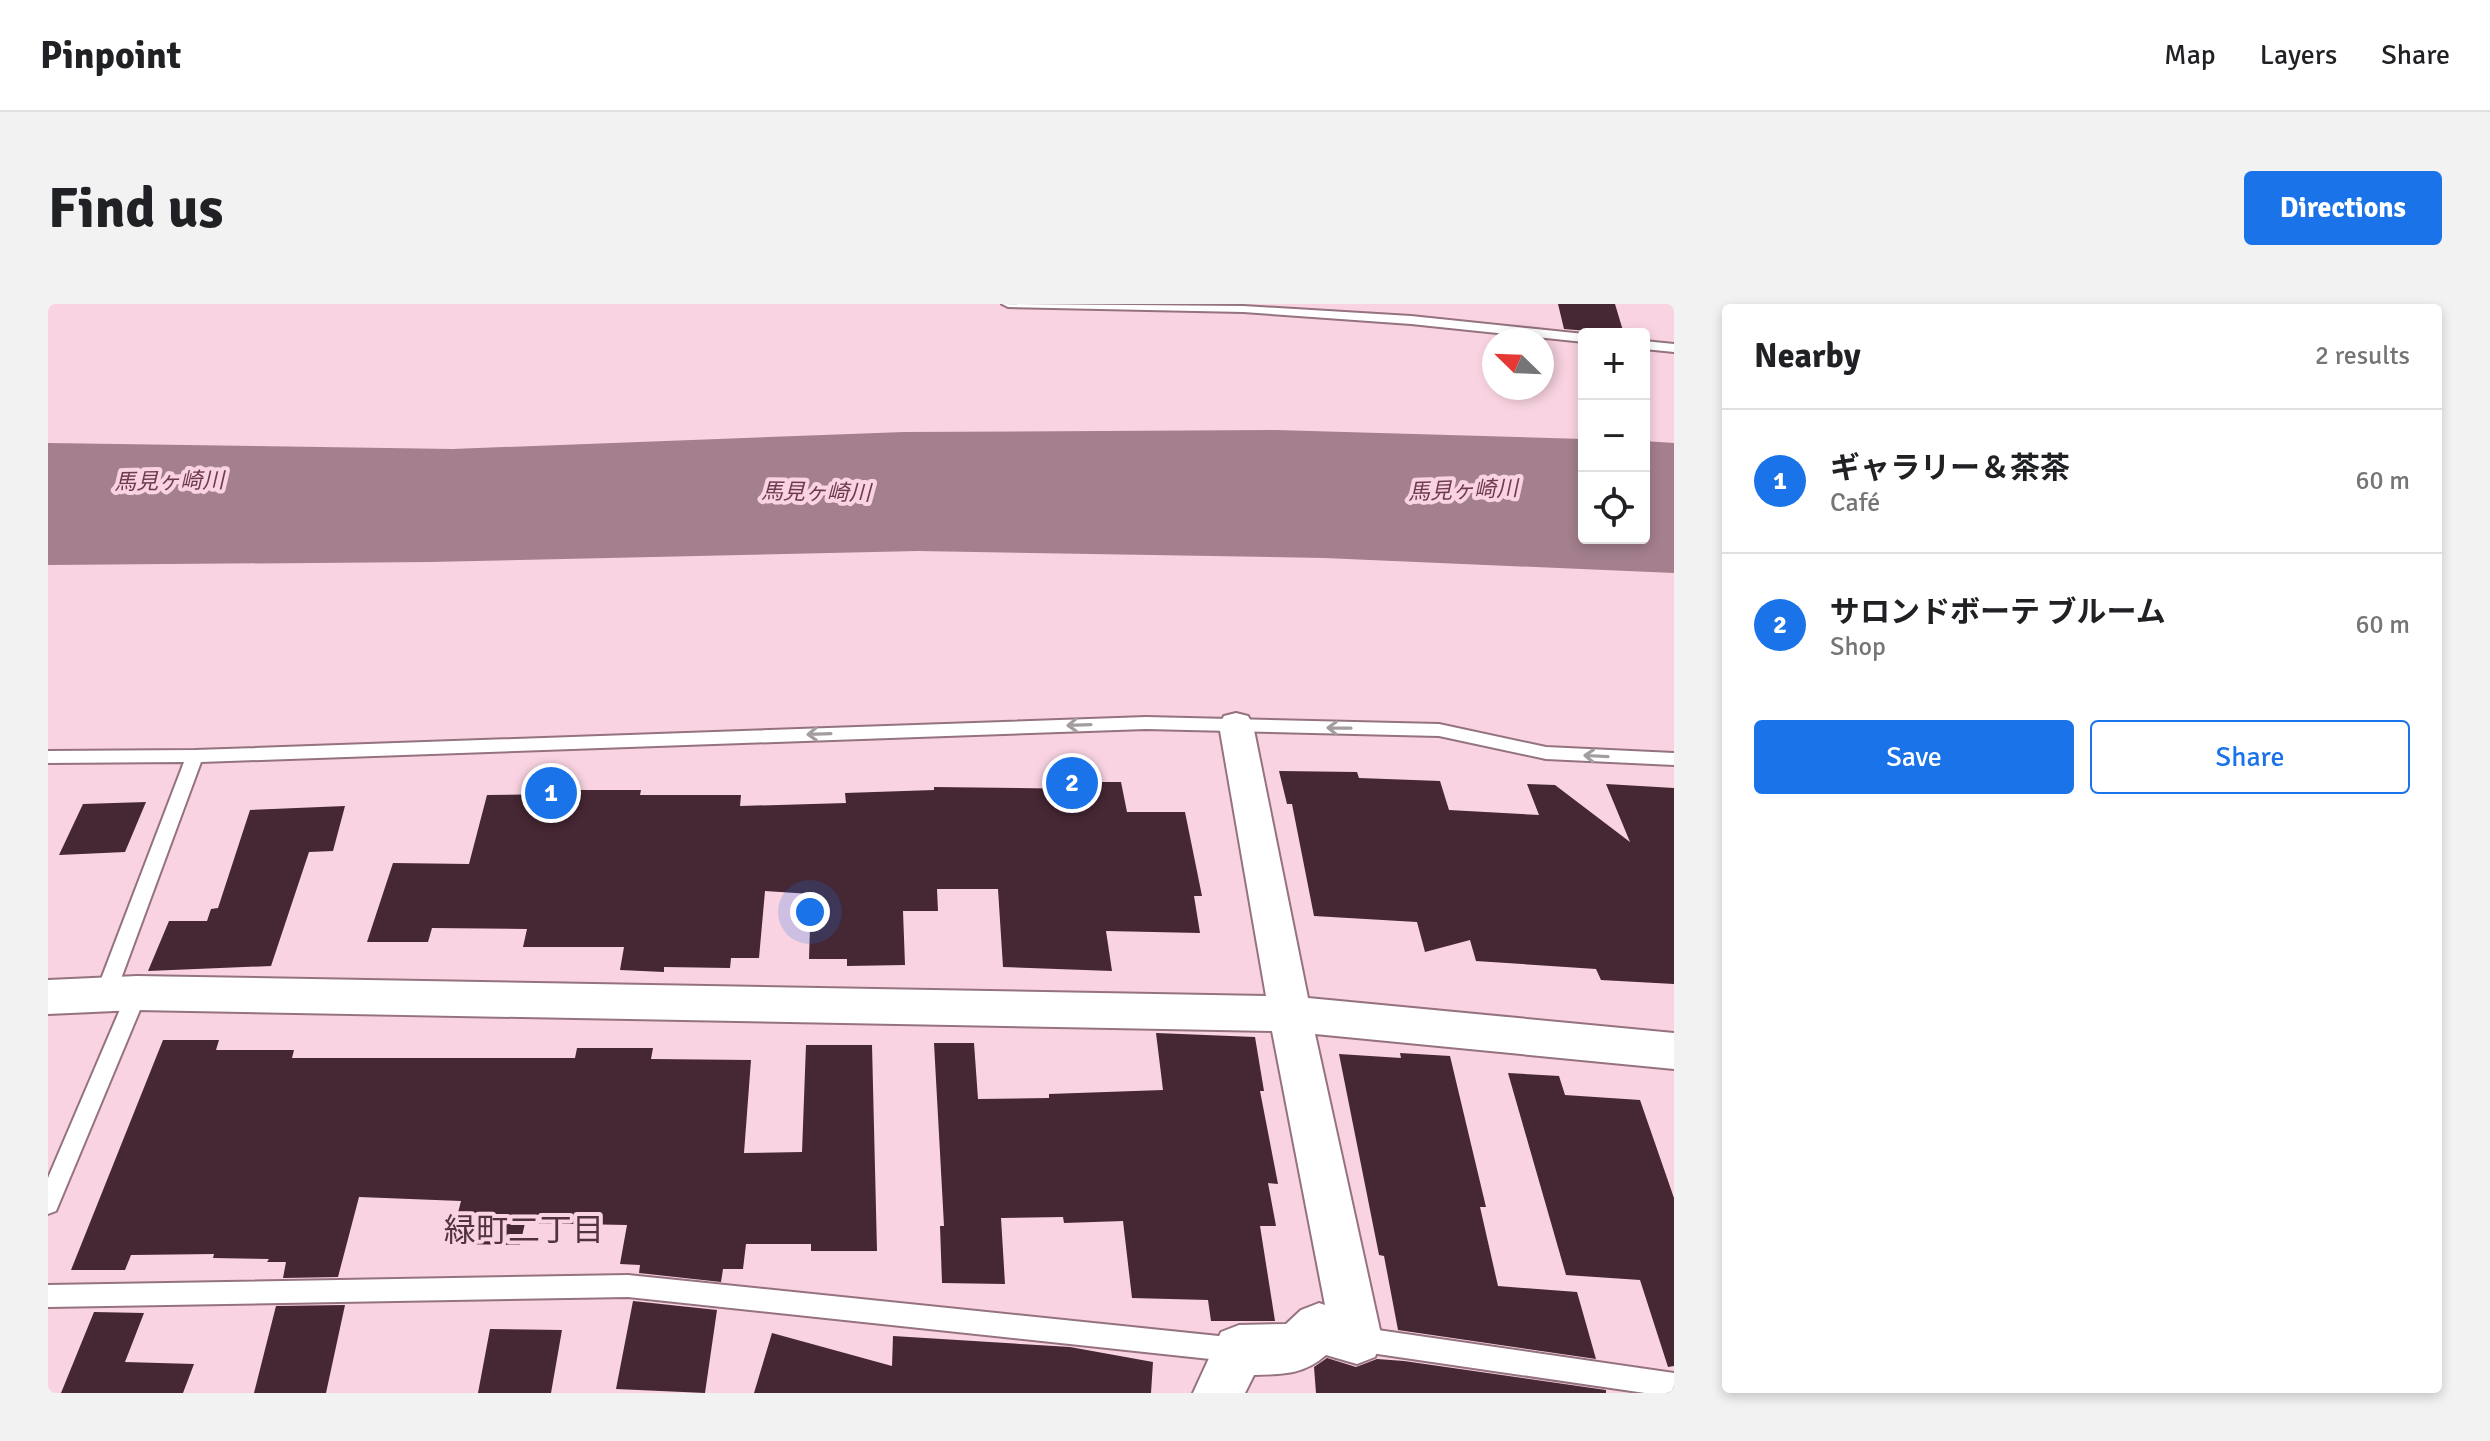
<!DOCTYPE html>
<html lang="en">
<head>
<meta charset="utf-8">
<style>
	:root { --surface:#fff; --page:#f2f2f2; --text:#202124; --muted:#757577; --line:#e0e0e0; --accent:#1a73e8 }
	body { margin:0; font-family:Signika,"Noto Sans JP",sans-serif; background:var(--page); color:var(--text) }
	.controls { position:absolute; right:24px; top:24px; display:grid; overflow:hidden; border-radius:8px; box-shadow:0 4px 12px #0003 }
	.controls button { width:72px; height:72px; display:grid; place-items:center; padding:0; border:0; border-bottom:2px solid var(--line); background:var(--surface); color:var(--text); font:40px sans-serif }
	.compass { position:absolute; left:1434px; top:24px; width:72px; height:72px; border-radius:50%; background:var(--surface); box-shadow:0 4px 12px #0003; rotate:293deg }
	.you { position:absolute; left:762px; top:608px; width:28px; height:28px; margin:-20px; border:6px solid #fff; border-radius:50%; background:#1a73e8; box-shadow:0 0 0 12px #1a73e833 }
	.badge { display:grid; place-items:center; width:52px; height:52px; border-radius:50%; background:var(--accent); color:#fff; font-size:26px; font-weight:700 }
	.pin { position:absolute; translate:-50% -50%; border:4px solid #fff; box-shadow:0 2px 8px #0006 }
	.list { margin:0; padding:0; list-style:none }
	h2 { display:flex; justify-content:space-between; align-items:center; height:104px; margin:0; padding:0 32px; font-size:34px }
	h2 small { font-size:26px; font-weight:400; color:var(--muted) }
	.list li { display:grid; grid-template-columns:52px 1fr auto; gap:24px; align-items:center; box-sizing:border-box; height:144px; padding:0 32px; border-top:2px solid var(--line) }
	.list b { display:block; font-size:30px; white-space:nowrap }
	.list p { margin:0; font-size:26px; white-space:nowrap; color:var(--muted) }
	.list em { font-size:26px; font-style:normal; color:var(--muted) }
	.actions { display:flex; gap:16px; padding:24px 32px }
	.actions a { flex:1; padding:18px 0; border:2px solid var(--accent); border-radius:8px; text-align:center; font-size:28px; color:var(--accent) }
	.actions .main { background:var(--accent); color:#fff }
	.icon { flex:none; width:44px; height:44px; fill:none; stroke:currentColor; stroke-width:2; stroke-linecap:round; stroke-linejoin:round }
	.map { position:relative; flex:none; width:1626px; height:1089px; overflow:hidden; border-radius:8px }
	header { display:flex; align-items:center; gap:48px; box-sizing:border-box; height:112px; padding:0 40px; background:var(--surface); border-bottom:2px solid var(--line) }
	header strong { font-size:38px }
	nav { display:flex; gap:44px; margin-inline-start:auto; font-size:28px }
	.intro { display:flex; align-items:center; justify-content:space-between; box-sizing:border-box; height:192px; padding:0 48px }
	h1 { margin:0; font-size:56px }
	.button { padding:20px 36px; border-radius:8px; background:var(--accent); color:#fff; font-size:28px; font-weight:700 }
	main { display:flex; gap:48px; padding:0 48px }
	aside { flex:1; background:var(--surface); border-radius:8px; box-shadow:0 4px 12px #0003 }
	.map>svg:first-child { display:block }
	.water { fill:#a47f8d }
	.building { fill:#462734 }
	.lines { fill:none; stroke-linecap:round; stroke-linejoin:round }
	.service-casing { stroke:#94727f; stroke-width:4 }
	.minor-casing { stroke:#94727f; stroke-width:4 }
	.service { fill:#fff; fill-rule:evenodd }
	.minor { fill:#fff; fill-rule:evenodd }
	.oneway { stroke:#a49da0 }
	.labels { text-anchor:middle; dominant-baseline:central; stroke-width:8; stroke-linejoin:round; paint-order:stroke }
	.far-water-label { font-size:22px; font-style:italic; fill:#6f3a51; stroke:#f9d3e1 }
	.near-neighbourhood-label { font-size:32px; fill:#51333f; stroke:#f9d3e1 }
</style>
</head>
<body>
<header>
<strong>Pinpoint</strong>
<nav><a>Map</a><a>Layers</a><a>Share</a></nav>
</header>
<div class="intro"><h1>Find us</h1><a class="button">Directions</a></div>
<main>
<div class="map">
<svg width="1626" height="1089" viewBox="0 0 1626 1089">
	<rect width="100%" height="100%" fill="#f9d3e1"/>
	<path class="water" d="M1228,126L1536,135V234H1596V137L1626,139V269L1276,254L870,247L381,258L0,261V139L404,145L856,128Z"/>
	<path class="building" d="M1510,0H1567L1576,30L1516,25Z
		M1231,467L1309,468L1311,474L1392,477L1401,506L1491,511L1479,480L1507,481L1582,538L1558,480L1626,484V680L1553,676L1548,665L1428,657L1422,636L1377,648L1369,618L1266,612L1244,500H1239Z
		M1037,478H1073L1079,508H1137L1154,592H1146L1152,629L1058,627L1064,667L955,663L950,585H889L890,607H855L857,661L799,662V655H761L763,590L717,587L711,654H683L682,664L616,663V668L572,666L576,643H475L479,625L384,624L380,638H319L345,559L421,560L439,491L509,490L510,486H593L592,491H693L692,502L798,499L797,489L886,486V483L1038,485Z
		M98,498L77,548L11,551L35,500Z
		M297,502L285,547L261,548L223,662L100,667L121,617H159L163,605L170,604L202,506Z
		M1108,729L1207,733L1216,787H1212L1230,880L1220,879L1228,922H1212L1227,1017H1163L1160,996L1084,994L1075,917L1016,919L1015,913L953,914L957,980L894,979L892,922H896L886,739H926L930,795L1001,794V790L1115,786Z
		M115,736H171L168,746H246L244,754H527L529,744H605L603,755L703,756L696,849L754,848L758,741H824L829,947H763V940H698L695,965H675L673,978L591,969L592,961L572,960L579,921L477,919L472,941L402,940L413,897L311,893L290,973L235,974L238,958H219L221,955L165,954L166,950L83,951L77,966H23Z
		M1352,749L1402,752L1438,903H1432L1450,982L1529,988L1548,1055L1350,1026L1336,952L1331,951L1291,750L1353,754Z
		M1460,769L1511,772L1517,791L1592,796L1626,894V1062L1620,1063L1592,976L1518,971Z
		M585,997L669,1006L657,1089L568,1085Z
		M297,1001L278,1089H206L228,1002Z
		M46,1008L96,1009L77,1058L146,1060L135,1089H13Z
		M442,1025L514,1026L503,1089H430Z
		M724,1029L844,1062L845,1032L1022,1043L1105,1058L1103,1089H706Z
		M1279,1054L1308,1063L1329,1055L1356,1057L1558,1086V1089H1268L1266,1063Z"/>
	<g class="lines">
		<defs>
			<path id="service" d="M954,0L1195,2L1363,12L1536,30V38L1363,20L1195,8L960,3Z
				M1596,37L1626,40V48L1596,45Z
				M1098,413L1391,420L1498,443L1626,449V461L1498,455L1391,432L1098,425L153,458L67,691L64,697L57,699L50,697L47,691L136,458L0,459V447L147,446Z
				M89,681L96,683L99,689L8,907L0,910V874L79,689L82,683Z
				M580,971L1190,1034L1198,1038L1202,1046L1198,1054L1190,1058L580,993L0,1003V981Z
				M1309,1023L1626,1069V1089H1597L1309,1047L1301,1043L1297,1035L1301,1027Z"/>
			<path id="minor" d="M1188,409L1200,412L1205,421L1260,694L1626,729V765L1267,730L1334,1035L1327,1053L1309,1060L1278,1051C1255,1071 1235,1070 1206,1071L1197,1089H1145L1173,1028L1191,1021L1238,1020L1253,1006L1271,999L1277,1001L1224,727L89,706L0,710V676L89,672L1218,692L1171,421L1176,412Z"/>
		</defs>
		<use href="#service" class="service-casing"/>
		<use href="#minor" class="minor-casing"/>
		<use href="#service" class="service"/>
		<use href="#minor" class="minor"/>
	</g>
	<defs><path id="oneway-shaft" d="M-6 0H5M1.5-3L5.5 0L1.5 3" fill="none" stroke-width="1.6" stroke-linecap="round" stroke-linejoin="round" transform="scale(2)"/></defs>
	<g class="oneway">
		<use href="#oneway-shaft" transform="translate(1031 421) rotate(178)"/>
		<use href="#oneway-shaft" transform="translate(1291 424) rotate(-179)"/>
		<use href="#oneway-shaft" transform="translate(771 430) rotate(178)"/>
		<use href="#oneway-shaft" transform="translate(1548 452) rotate(-177)"/>
	</g>
	<g class="labels">
		<g class="far-water-label">
			<text transform="translate(121 177) rotate(-1)">馬見ヶ崎川</text>
			<text transform="translate(1415 186) rotate(-2)">馬見ヶ崎川</text>
			<text transform="translate(768 188) rotate(1)">馬見ヶ崎川</text>
		</g>
		<g class="near-neighbourhood-label">
			<text x="476" y="926">緑町二丁目</text>
		</g>
	</g>
</svg>
<div class="controls">
<button>+</button>
<button>−</button>
<button><svg class="icon" aria-label="locate" viewBox="0 0 24 24"><circle cx="12" cy="12" r="6"/><path d="M12 2v4M12 18v4M2 12h4M18 12h4"/></svg></button>
</div>
<svg class="compass" viewBox="-18 -18 36 36"><path d="M0-13l5 13h-10z" fill="#e53935"/><path d="M0 13l5-13h-10z" fill="#757577"/></svg>
<div class="you"></div>
<div class="pin badge" style="left:503px;top:489px">1</div>
<div class="pin badge" style="left:1024px;top:479px">2</div>
</div>
<aside>
<h2>Nearby<small>2 results</small></h2>
<ul class="list">
<li><span class="badge">1</span><div><b>ギャラリー＆茶茶</b><p>Café</p></div><em>60 m</em></li>
<li><span class="badge">2</span><div><b>サロンドボーテ ブルーム</b><p>Shop</p></div><em>60 m</em></li>
</ul>
<div class="actions"><a class="main">Save</a><a>Share</a></div>
</aside>
</main>
</body>
</html>
